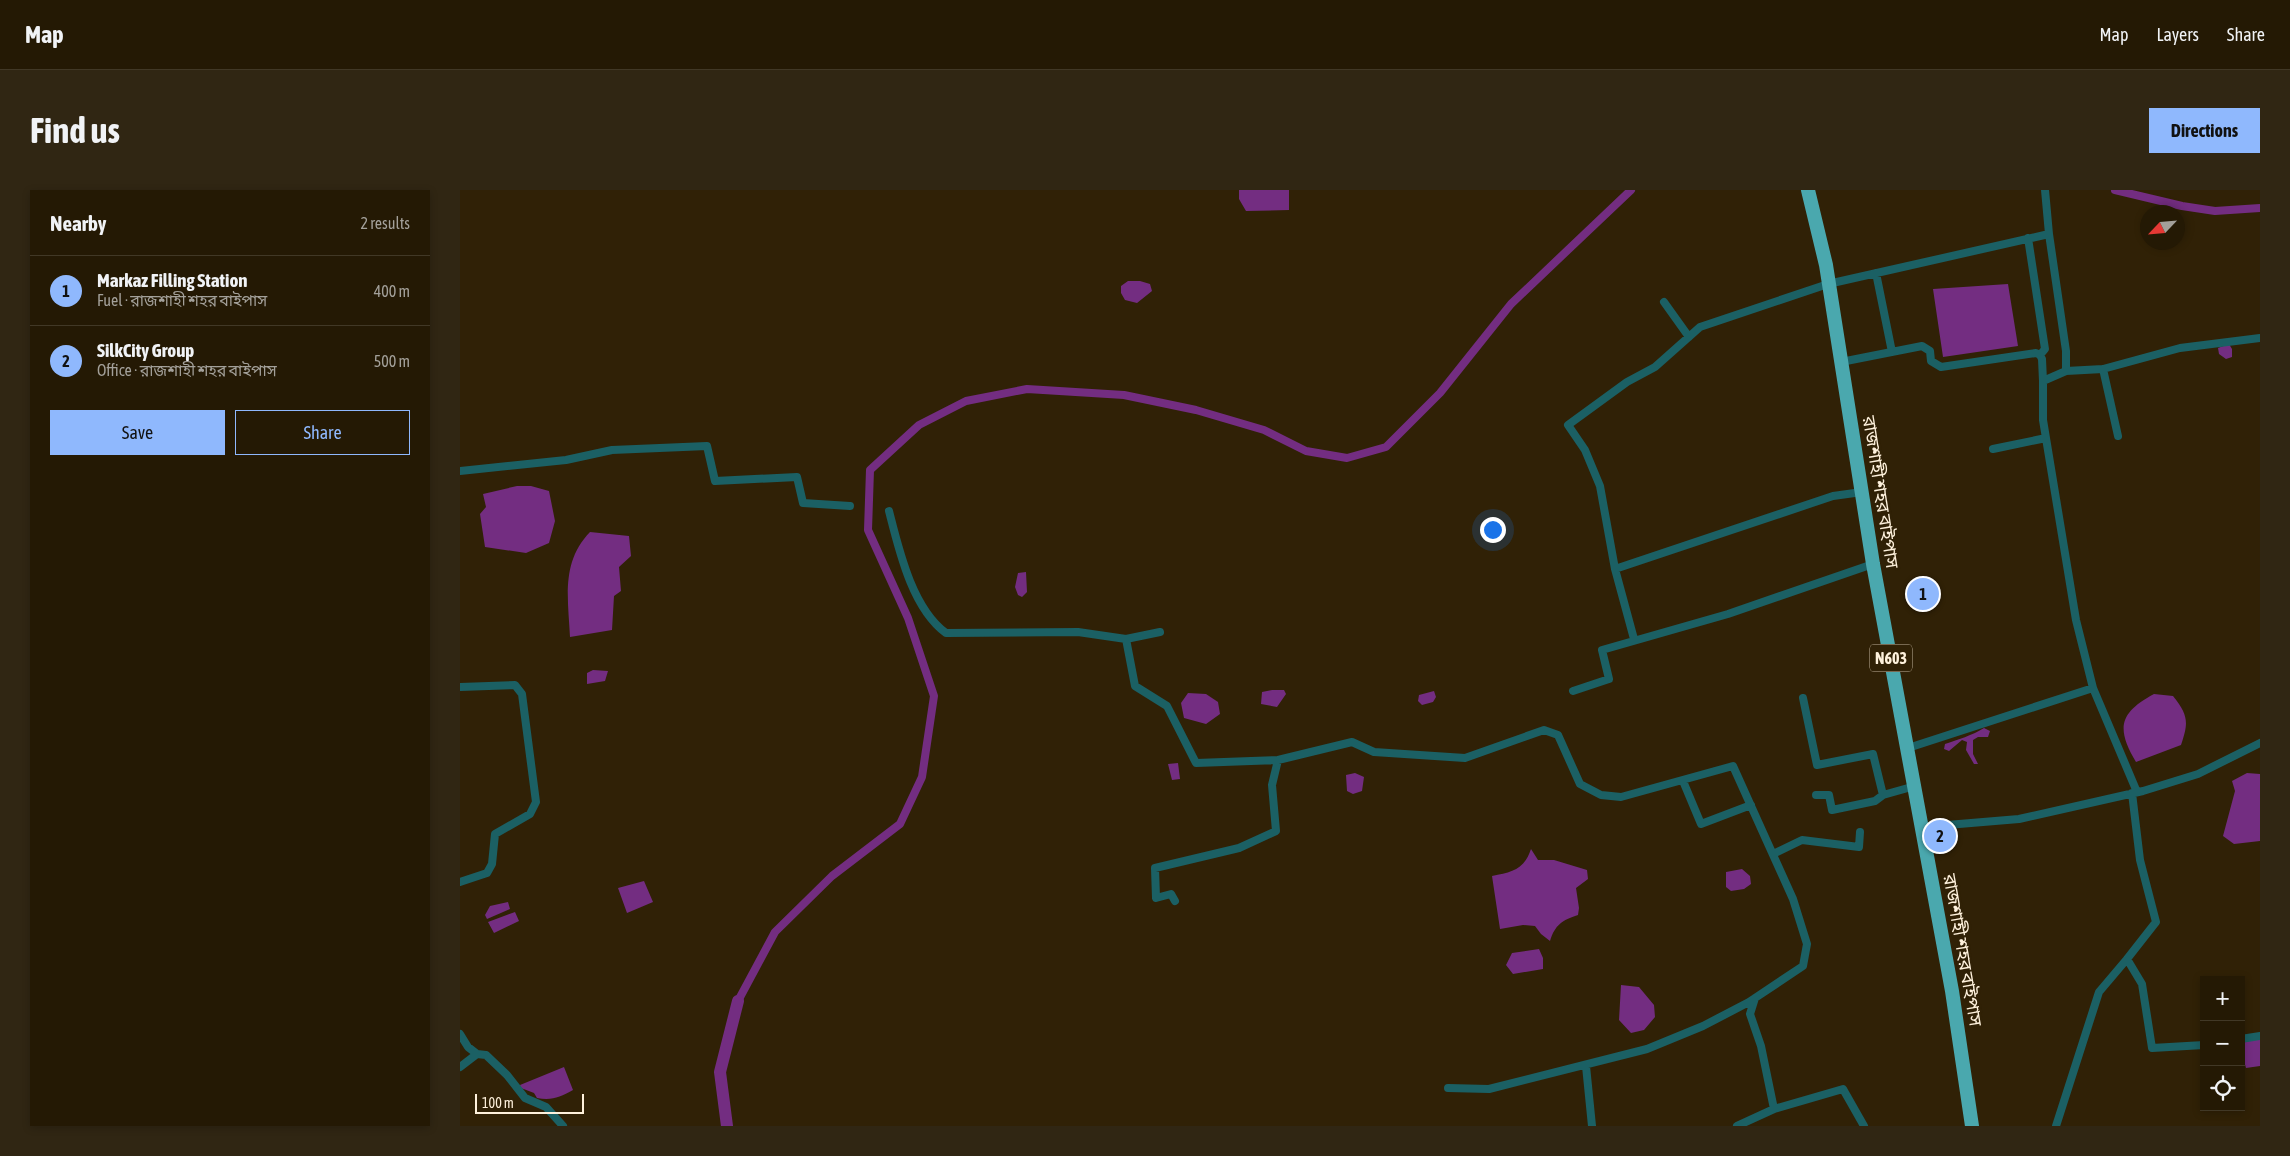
<!DOCTYPE html>
<html lang="en">
<head>
<meta charset="utf-8">
<style>
	:root { --surface:#241904; --page:#302613; --text:#f1f3f6; --muted:#a3a09a; --line:#413826; --accent:#8fb8fd }
	body { margin:0; font-family:"Asap Condensed","Noto Sans Bengali",sans-serif; background:var(--page); color:var(--text) }
	.controls { position:absolute; right:15px; bottom:15px; display:grid; overflow:hidden; border-radius:0px; box-shadow:0 2px 8px #0003 }
	.controls button { width:45px; height:45px; display:grid; place-items:center; padding:0; border:0; border-bottom:1px solid var(--line); background:var(--surface); color:var(--text); font:25px sans-serif }
	.compass { position:absolute; left:1680px; top:15px; width:45px; height:45px; border-radius:50%; background:var(--surface); box-shadow:0 2px 8px #0003; rotate:244deg }
	.scale { position:absolute; left:15px; bottom:12px; width:109px; box-sizing:border-box; padding-left:5px; border:2px solid #fef1dc; border-top:0; font-size:14px; line-height:18px; white-space:nowrap; color:#fef1dc; -webkit-text-stroke:4px #302106; paint-order:stroke }
	.you { position:absolute; left:1032px; top:339px; width:18px; height:18px; margin:-12px; border:4px solid #fff; border-radius:50%; background:#1a73e8; box-shadow:0 0 0 8px #1a73e833 }
	.badge { display:grid; place-items:center; width:32px; height:32px; border-radius:50%; background:var(--accent); color:#111; font-size:16px; font-weight:700 }
	.pin { position:absolute; translate:-50% -50%; border:2px solid #fff; box-shadow:0 1px 5px #0006 }
	.list { margin:0; padding:0; list-style:none }
	h2 { display:flex; justify-content:space-between; align-items:center; height:65px; margin:0; padding:0 20px; font-size:21px }
	h2 small { font-size:16px; font-weight:400; color:var(--muted) }
	.list li { display:grid; grid-template-columns:32px 1fr auto; gap:15px; align-items:center; box-sizing:border-box; height:70px; padding:0 20px; border-top:1px solid var(--line) }
	.list b { display:block; font-size:19px; white-space:nowrap }
	.list p { margin:0; font-size:16px; white-space:nowrap; color:var(--muted) }
	.list em { font-size:16px; font-style:normal; color:var(--muted) }
	.actions { display:flex; gap:10px; padding:15px 20px }
	.actions a { flex:1; padding:11px 0; border:1px solid var(--accent); border-radius:0px; text-align:center; font-size:18px; color:var(--accent) }
	.actions .main { background:var(--accent); color:#111 }
	.icon { flex:none; width:28px; height:28px; fill:none; stroke:currentColor; stroke-width:2; stroke-linecap:round; stroke-linejoin:round }
	.map { position:relative; flex:none; width:1800px; height:936px; overflow:hidden; border-radius:0px }
	header { display:flex; align-items:center; gap:30px; box-sizing:border-box; height:70px; padding:0 25px; background:var(--surface); border-bottom:1px solid var(--line) }
	header strong { font-size:24px }
	nav { display:flex; gap:28px; margin-inline-start:auto; font-size:18px }
	.intro { display:flex; align-items:center; justify-content:space-between; box-sizing:border-box; height:120px; padding:0 30px }
	h1 { margin:0; font-size:35px }
	.button { padding:12px 22px; border-radius:0px; background:var(--accent); color:#111; font-size:18px; font-weight:700 }
	main { display:flex; gap:30px; padding:0 30px }
	aside { flex:1; background:var(--surface); border-radius:0px; box-shadow:0 2px 8px #0003 }
	.map>svg:first-child { display:block }
	.water { fill:#732d81 }
	.lines { fill:none; stroke-linecap:round; stroke-linejoin:round }
	.canal { stroke:#732d81; stroke-width:8 }
	.river { stroke:#732d81; stroke-width:12 }
	.street { stroke:#1b6064; stroke-width:8 }
	.highway { stroke:#4aa8ae; stroke-width:14 }
	.labels { text-anchor:middle; dominant-baseline:central; stroke-width:5; stroke-linejoin:round; paint-order:stroke }
	.shield { fill:#302106; stroke:#c0b39c; stroke-width:1 }
	.shield-label { font-size:16px; font-weight:bold; fill:#fef1dc }
	.street-label { font-size:18px; fill:#fef1dc; stroke:#302106 }
</style>
</head>
<body>
<header>
<strong>Map</strong>
<nav><a>Map</a><a>Layers</a><a>Share</a></nav>
</header>
<div class="intro"><h1>Find us</h1><a class="button">Directions</a></div>
<main>
<aside>
<h2>Nearby<small>2 results</small></h2>
<ul class="list">
<li><span class="badge">1</span><div><b>Markaz Filling Station</b><p>Fuel · রাজশাহী শহর বাইপাস</p></div><em>400 m</em></li>
<li><span class="badge">2</span><div><b>SilkCity Group</b><p>Office · রাজশাহী শহর বাইপাস</p></div><em>500 m</em></li>
</ul>
<div class="actions"><a class="main">Save</a><a>Share</a></div>
</aside>
<div class="map">
<svg width="1800" height="936" viewBox="0 0 1800 936">
	<rect width="100%" height="100%" fill="#302106"/>
	<path class="water" d="M779,0H829V20L786,21L779,9Z
		M668,91H680L690,94L692,101L677,113L665,110L661,103V96Z
		M1548,94L1558,156L1483,167L1473,99Z
		M1769,154L1772,159V167L1766,169L1759,164L1758,158Z
		M57,296H71L89,301L95,331L89,353L66,363L25,357L20,324L26,317L23,304Z
		M130,342L169,346L171,366L159,377L161,401L154,406L152,440L110,447C108,408 101,372 130,342Z
		M566,382L567,402L562,407L558,405L555,397L558,383Z
		M133,480L148,481L145,491L127,494V483Z
		M812,500H824L826,504L817,517L801,514L802,502Z
		M974,501L976,507L973,512L962,515L958,511L959,505Z
		M728,503L746,504L758,512L760,524L746,534L724,528L721,513Z
		M1694,504L1713,506C1728,525 1729,532 1721,555L1676,572C1656,538 1659,523 1694,504Z
		M1524,538L1530,541L1528,547H1518L1513,550V564L1518,574H1514L1506,560L1507,552L1502,550L1489,561L1484,559L1485,554C1497,550 1513,545 1524,538Z
		M718,573L720,589L712,590L708,574Z
		M895,583L904,587L902,601L893,604L887,601L886,585Z
		M1787,583L1800,584V651L1774,654L1763,646L1775,601L1772,591Z
		M1071,659L1078,670H1094L1127,680L1128,689L1116,698L1119,718L1118,725C1102,730 1095,735 1090,751L1081,744L1075,736L1063,735L1040,739L1032,686C1052,682 1064,680 1071,659Z
		M1282,679L1290,686L1291,694L1284,699L1271,701L1266,697V682Z
		M184,691L193,712L167,723L158,698Z
		M48,712L50,719L27,729L25,725L30,716Z
		M55,722L59,731L34,743L28,732Z
		M1079,759L1083,768V779L1053,784L1046,775L1052,763Z
		M1161,795L1179,797L1194,815L1195,827L1184,840L1171,843L1159,830Z
		M1800,848V876L1786,878L1781,860L1782,853Z
		M104,877L113,900C100,907 92,911 77,908L74,903L61,898L60,895Z"/>
	<g class="lines">
		<path class="canal" d="M1655,0L1722,16L1755,21L1800,18
			M278,811L315,742L372,686L440,634L462,587L474,506L448,428L408,340L410,280L459,235L506,211L567,199L664,205L736,220L804,240L846,261L887,268L926,257L980,203L1051,114L1171,0"/>
		<path class="river" d="M267,936L260,882L278,811"/>
		<path class="street" d="M1585,0L1589,44
			M1568,48L1585,159L1580,165
			M1416,83L1432,162
			M1204,112L1229,147
			M1580,165L1582,169L1583,191
			M1381,172L1462,156L1470,161L1471,171L1481,177L1576,163L1580,165
			M1643,179L1658,246
			M1533,259L1586,248
			M0,281L106,270L152,260L247,256L255,291L337,287L343,313L390,316
			M1402,302L1373,306L1155,379L1140,296L1125,260L1108,235L1167,192L1195,177L1240,137L1368,94L1589,44L1606,161V181
			M429,321C439,360 452,418 486,443L618,442L666,449L675,496L707,516L736,573L818,570L892,552L914,562L1005,568L1084,540L1098,545L1120,594L1141,605L1161,607L1273,576L1333,709L1347,754L1343,776L1289,812L1243,836L1187,859L1029,899L988,898
			M1155,379L1174,449
			M666,449L700,442
			M0,497L55,495L62,504L76,612L70,624L35,644L32,674L27,683L0,692
			M1113,501L1149,489L1142,460L1268,424L1413,374
			M1343,508L1357,575L1413,564L1423,605L1455,596
			M1448,558L1633,498
			M1223,591L1241,634L1291,615
			M1677,602L1633,498L1616,430L1583,230V191L1606,181L1643,179L1720,158L1800,148
			M1672,603L1680,670L1696,732L1667,769L1682,794L1692,858L1744,855
			M1356,605H1369L1372,620L1415,611L1423,605
			M1463,637L1559,629L1683,601L1738,584L1800,553
			M1313,664L1342,650L1399,657L1400,642
			M715,711L711,704L696,708L695,678L779,658L816,641L812,595L818,570
			M1295,808L1290,824L1301,856L1314,919
			M0,844L8,857L17,864L26,865L47,885L65,908L86,917L103,936
			M1781,849L1800,846
			M1126,876L1132,936
			M0,877L17,864
			M1277,936L1314,919L1383,899L1404,936
			M1596,936L1639,802L1667,769"/>
		<path class="highway" d="M1348,0L1366,75L1413,374L1492,801L1512,936"/>
	</g>
	<g class="labels">
		<rect class="shield" x="1410" y="454.5" width="42" height="27" rx="4"/>
		<g class="shield-label">
			<text x="1431" y="468">N603</text>
		</g>
		<g class="street-label">
			<text transform="translate(1421 302) rotate(81)">রাজশাহী শহর বাইপাস</text>
			<text transform="translate(1503 760) rotate(80)">রাজশাহী শহর বাইপাস</text>
		</g>
	</g>
</svg>
<div class="controls">
<button>+</button>
<button>−</button>
<button><svg class="icon" aria-label="locate" viewBox="0 0 24 24"><circle cx="12" cy="12" r="6"/><path d="M12 2v4M12 18v4M2 12h4M18 12h4"/></svg></button>
</div>
<svg class="compass" viewBox="-18 -18 36 36"><path d="M0-13l5 13h-10z" fill="#e53935"/><path d="M0 13l5-13h-10z" fill="#a3a09a"/></svg>
<div class="scale">100 m</div>
<div class="you"></div>
<div class="pin badge" style="left:1463px;top:404px">1</div>
<div class="pin badge" style="left:1480px;top:646px">2</div>
</div>
</main>
</body>
</html>
